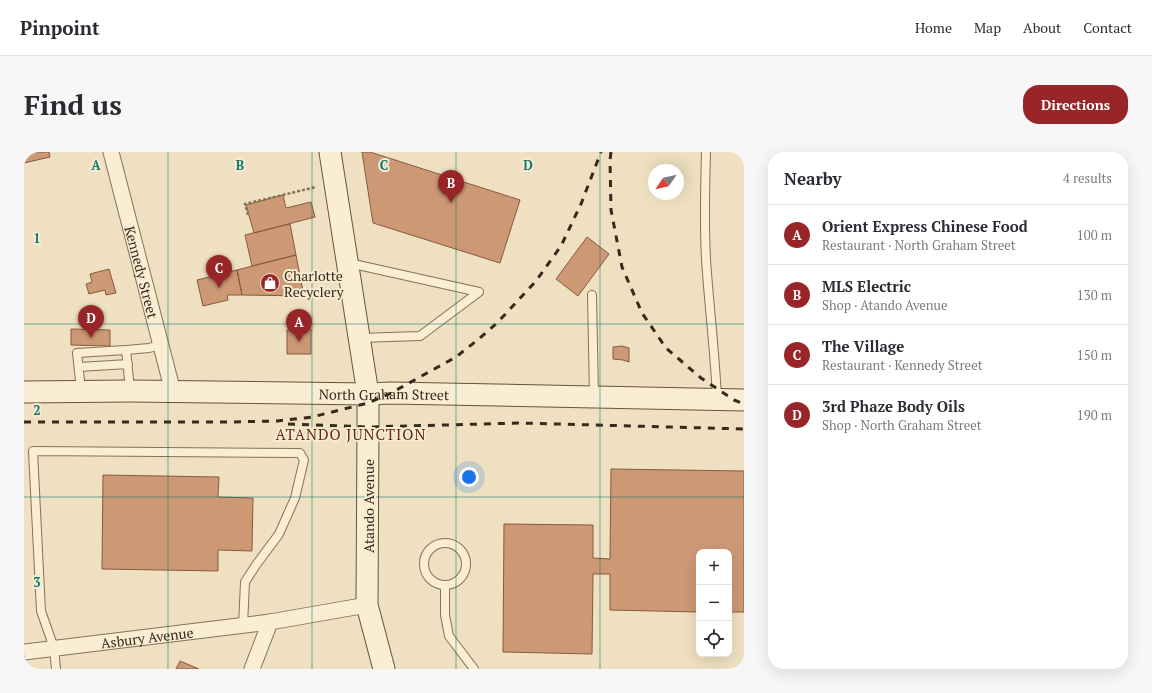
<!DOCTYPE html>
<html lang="en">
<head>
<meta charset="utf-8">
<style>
	:root { --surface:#fff; --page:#f7f7f7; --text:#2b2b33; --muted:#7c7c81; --line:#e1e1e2; --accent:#982628 }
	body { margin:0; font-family:"PT Serif",serif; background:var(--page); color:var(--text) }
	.controls { position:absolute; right:12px; bottom:12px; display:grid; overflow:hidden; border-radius:8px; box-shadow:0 4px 16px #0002 }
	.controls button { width:36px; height:36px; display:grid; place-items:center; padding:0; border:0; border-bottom:1px solid var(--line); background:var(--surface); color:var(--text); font:20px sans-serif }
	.compass { position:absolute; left:624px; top:12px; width:36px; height:36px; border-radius:50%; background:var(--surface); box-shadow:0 4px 16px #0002; rotate:236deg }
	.you { position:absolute; left:445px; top:325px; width:14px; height:14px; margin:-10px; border:3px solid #fff; border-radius:50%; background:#1a73e8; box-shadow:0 0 0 6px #1a73e833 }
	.badge { display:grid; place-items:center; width:26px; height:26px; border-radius:50%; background:var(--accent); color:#fff; font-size:13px; font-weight:700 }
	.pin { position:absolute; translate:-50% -33px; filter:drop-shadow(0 1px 2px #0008) }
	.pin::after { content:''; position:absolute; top:21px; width:14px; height:12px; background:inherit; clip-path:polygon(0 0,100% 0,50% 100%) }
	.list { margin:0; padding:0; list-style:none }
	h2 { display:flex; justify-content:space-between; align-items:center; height:52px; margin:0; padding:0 16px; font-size:17px }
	h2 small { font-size:13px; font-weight:400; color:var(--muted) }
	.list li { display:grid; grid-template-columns:26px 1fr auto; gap:12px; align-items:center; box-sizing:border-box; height:60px; padding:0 16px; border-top:1px solid var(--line) }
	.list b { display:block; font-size:15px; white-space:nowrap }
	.list p { margin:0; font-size:13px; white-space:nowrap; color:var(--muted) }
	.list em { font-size:13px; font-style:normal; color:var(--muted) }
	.icon { flex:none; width:22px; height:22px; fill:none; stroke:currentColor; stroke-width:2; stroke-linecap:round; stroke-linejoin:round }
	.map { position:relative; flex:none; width:720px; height:517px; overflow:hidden; border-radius:16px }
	header { display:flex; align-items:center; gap:24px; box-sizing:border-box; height:56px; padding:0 20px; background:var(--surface); border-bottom:1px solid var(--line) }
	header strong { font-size:19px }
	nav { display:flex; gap:22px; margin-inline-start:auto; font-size:14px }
	.intro { display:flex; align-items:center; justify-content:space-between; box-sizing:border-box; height:96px; padding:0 24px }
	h1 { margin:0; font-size:28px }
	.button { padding:10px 18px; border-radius:16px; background:var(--accent); color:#fff; font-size:14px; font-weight:700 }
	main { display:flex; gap:24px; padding:0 24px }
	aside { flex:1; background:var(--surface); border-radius:16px; box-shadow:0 4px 16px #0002 }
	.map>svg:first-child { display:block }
	.building { fill:#cd9975; stroke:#875a3d }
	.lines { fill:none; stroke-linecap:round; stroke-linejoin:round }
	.service-casing { stroke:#887157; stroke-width:10 }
	.minor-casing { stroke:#887157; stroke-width:17 }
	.secondary-casing { stroke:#69523b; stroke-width:23 }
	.path { stroke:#887157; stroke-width:2.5; stroke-dasharray:3 2; stroke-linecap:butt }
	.service { stroke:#f9edd3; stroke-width:8 }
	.minor { stroke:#f9edd3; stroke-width:15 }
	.secondary { stroke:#f9edd3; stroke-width:21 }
	.rail { stroke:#37291c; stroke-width:3; stroke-dasharray:7 7; stroke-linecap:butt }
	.grid { fill:none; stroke:#0f766e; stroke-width:1; stroke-opacity:0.55 }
	.labels { text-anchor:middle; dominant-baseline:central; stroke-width:4; stroke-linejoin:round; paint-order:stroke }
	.street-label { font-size:14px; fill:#37291c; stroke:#f6eacf }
	.poi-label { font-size:14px; fill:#37291c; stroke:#f6eacf; text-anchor:start }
	.neighbourhood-label { font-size:15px; letter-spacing:1px; fill:#64291b; stroke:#f6eacf }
	.grid-label { font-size:13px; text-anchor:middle; font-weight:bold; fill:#0f766e; stroke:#f6eacf; stroke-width:4; stroke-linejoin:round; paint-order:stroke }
</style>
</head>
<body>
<header>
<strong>Pinpoint</strong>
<nav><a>Home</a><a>Map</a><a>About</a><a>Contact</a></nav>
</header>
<div class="intro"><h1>Find us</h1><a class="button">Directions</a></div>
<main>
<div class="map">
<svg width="720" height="517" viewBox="0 0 720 517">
	<rect width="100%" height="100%" fill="#eee0c0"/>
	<path class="building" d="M0,0H25L26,5L0,11Z
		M338,0H346L496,48L476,111L349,71Z
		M259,43L262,56L287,50L291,65L230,81L222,53Z
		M266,72L272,103L228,114L221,83Z
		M563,85L585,102L554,144L532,127Z
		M272,103L280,144L218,143L213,118Z
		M85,117L92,141L82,143L81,138L65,142L62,132L68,130L66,122Z
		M213,118L218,143H203L204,148L179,154L173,128Z
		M47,177L86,178V194L47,193Z
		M287,177V202H263V178Z
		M598,194L605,196V210L599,208L589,207V195Z
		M587,317L720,319V460H705V400H675V460L586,458V422H569L568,502L479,500L480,372L569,373V406L586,407Z
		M79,323L195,325L194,345L229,346L228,399L194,398V419L78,417Z
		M156,509L175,517H152Z"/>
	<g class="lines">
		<defs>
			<path id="service" d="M682,0C681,36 680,71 682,107C685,154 691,200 693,247
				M325,111L455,140L396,184L335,186
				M568,143L570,245
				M102,198L125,196L137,193
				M55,215L104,212
				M57,238L53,201L102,198L106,238
				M400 412a21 21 0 1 1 42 0a21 21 0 1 1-42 0Z
				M421,433V463L425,484L450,517
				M32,517L30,496L17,459L9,299L276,301L280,308L271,346L255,382L232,413L221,430L219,474"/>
			<g id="minor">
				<path id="s1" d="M87,0L149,240"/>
				<path id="s2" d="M0,500L246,470"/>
				<path d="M228,517L246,470L343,453"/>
			</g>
			<g id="secondary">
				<path d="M306,0L344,242V275L343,453L360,517"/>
				<path id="s3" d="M0,240L106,239L344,242L367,241L720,248"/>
			</g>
		</defs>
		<use href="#service" class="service-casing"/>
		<use href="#minor" class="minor-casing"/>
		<use href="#secondary" class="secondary-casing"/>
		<path class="path" d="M224,63L221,52L292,35"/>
		<use href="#service" class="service"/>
		<use href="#minor" class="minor"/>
		<use href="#secondary" class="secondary"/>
		<path class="rail" d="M587,0L586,8L587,58L598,115L618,161L642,196L677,226L710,248L720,252
			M0,270H204L253,269L288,265L344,251L367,241L432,205L456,186L474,170L512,129L537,94L557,52L577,0
			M264,272L344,275L497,271L720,277"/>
	</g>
	<path class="grid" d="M144,0V517M288,0V517M432,0V517M576,0V517M0,172H720M0,345H720"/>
	<defs>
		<symbol id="shop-disc" viewBox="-11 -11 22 22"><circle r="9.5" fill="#982628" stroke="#f6eacf"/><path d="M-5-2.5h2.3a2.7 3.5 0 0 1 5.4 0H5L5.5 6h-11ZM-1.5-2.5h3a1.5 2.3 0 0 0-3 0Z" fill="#fff"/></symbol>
	</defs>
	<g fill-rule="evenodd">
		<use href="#shop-disc" x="235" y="120" width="22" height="22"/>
	</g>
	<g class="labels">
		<g class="street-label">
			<text stroke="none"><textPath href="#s1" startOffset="124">Kennedy Street</textPath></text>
			<text stroke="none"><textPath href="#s3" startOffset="360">North Graham Street</textPath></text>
			<text transform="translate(344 354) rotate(-90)">Atando Avenue</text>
			<text stroke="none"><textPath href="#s2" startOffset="124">Asbury Avenue</textPath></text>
		</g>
		<g class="poi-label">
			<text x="260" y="123">Charlotte<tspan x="260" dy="16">Recyclery</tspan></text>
		</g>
		<g class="neighbourhood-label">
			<text x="327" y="282">ATANDO JUNCTION</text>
		</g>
	</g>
	<g class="grid-label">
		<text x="72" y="18">A</text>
		<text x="216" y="18">B</text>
		<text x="360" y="18">C</text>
		<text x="504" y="18">D</text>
		<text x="13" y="91">1</text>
		<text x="13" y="263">2</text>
		<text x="13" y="435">3</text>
	</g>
</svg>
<div class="controls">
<button>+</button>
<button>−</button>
<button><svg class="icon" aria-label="locate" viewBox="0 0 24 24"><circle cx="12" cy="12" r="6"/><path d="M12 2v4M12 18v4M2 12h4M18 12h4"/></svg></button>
</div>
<svg class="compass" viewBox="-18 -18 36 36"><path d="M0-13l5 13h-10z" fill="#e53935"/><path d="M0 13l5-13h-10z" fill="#7c7c81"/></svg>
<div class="you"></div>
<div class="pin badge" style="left:275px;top:190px">A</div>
<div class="pin badge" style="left:427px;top:51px">B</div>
<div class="pin badge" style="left:195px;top:136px">C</div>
<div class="pin badge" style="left:67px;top:186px">D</div>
</div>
<aside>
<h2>Nearby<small>4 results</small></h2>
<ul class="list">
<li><span class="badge">A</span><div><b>Orient Express Chinese Food</b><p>Restaurant · North Graham Street</p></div><em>100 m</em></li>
<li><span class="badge">B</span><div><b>MLS Electric</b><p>Shop · Atando Avenue</p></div><em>130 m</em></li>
<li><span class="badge">C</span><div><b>The Village</b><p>Restaurant · Kennedy Street</p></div><em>150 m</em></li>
<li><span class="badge">D</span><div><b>3rd Phaze Body Oils</b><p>Shop · North Graham Street</p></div><em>190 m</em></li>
</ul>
</aside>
</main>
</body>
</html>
